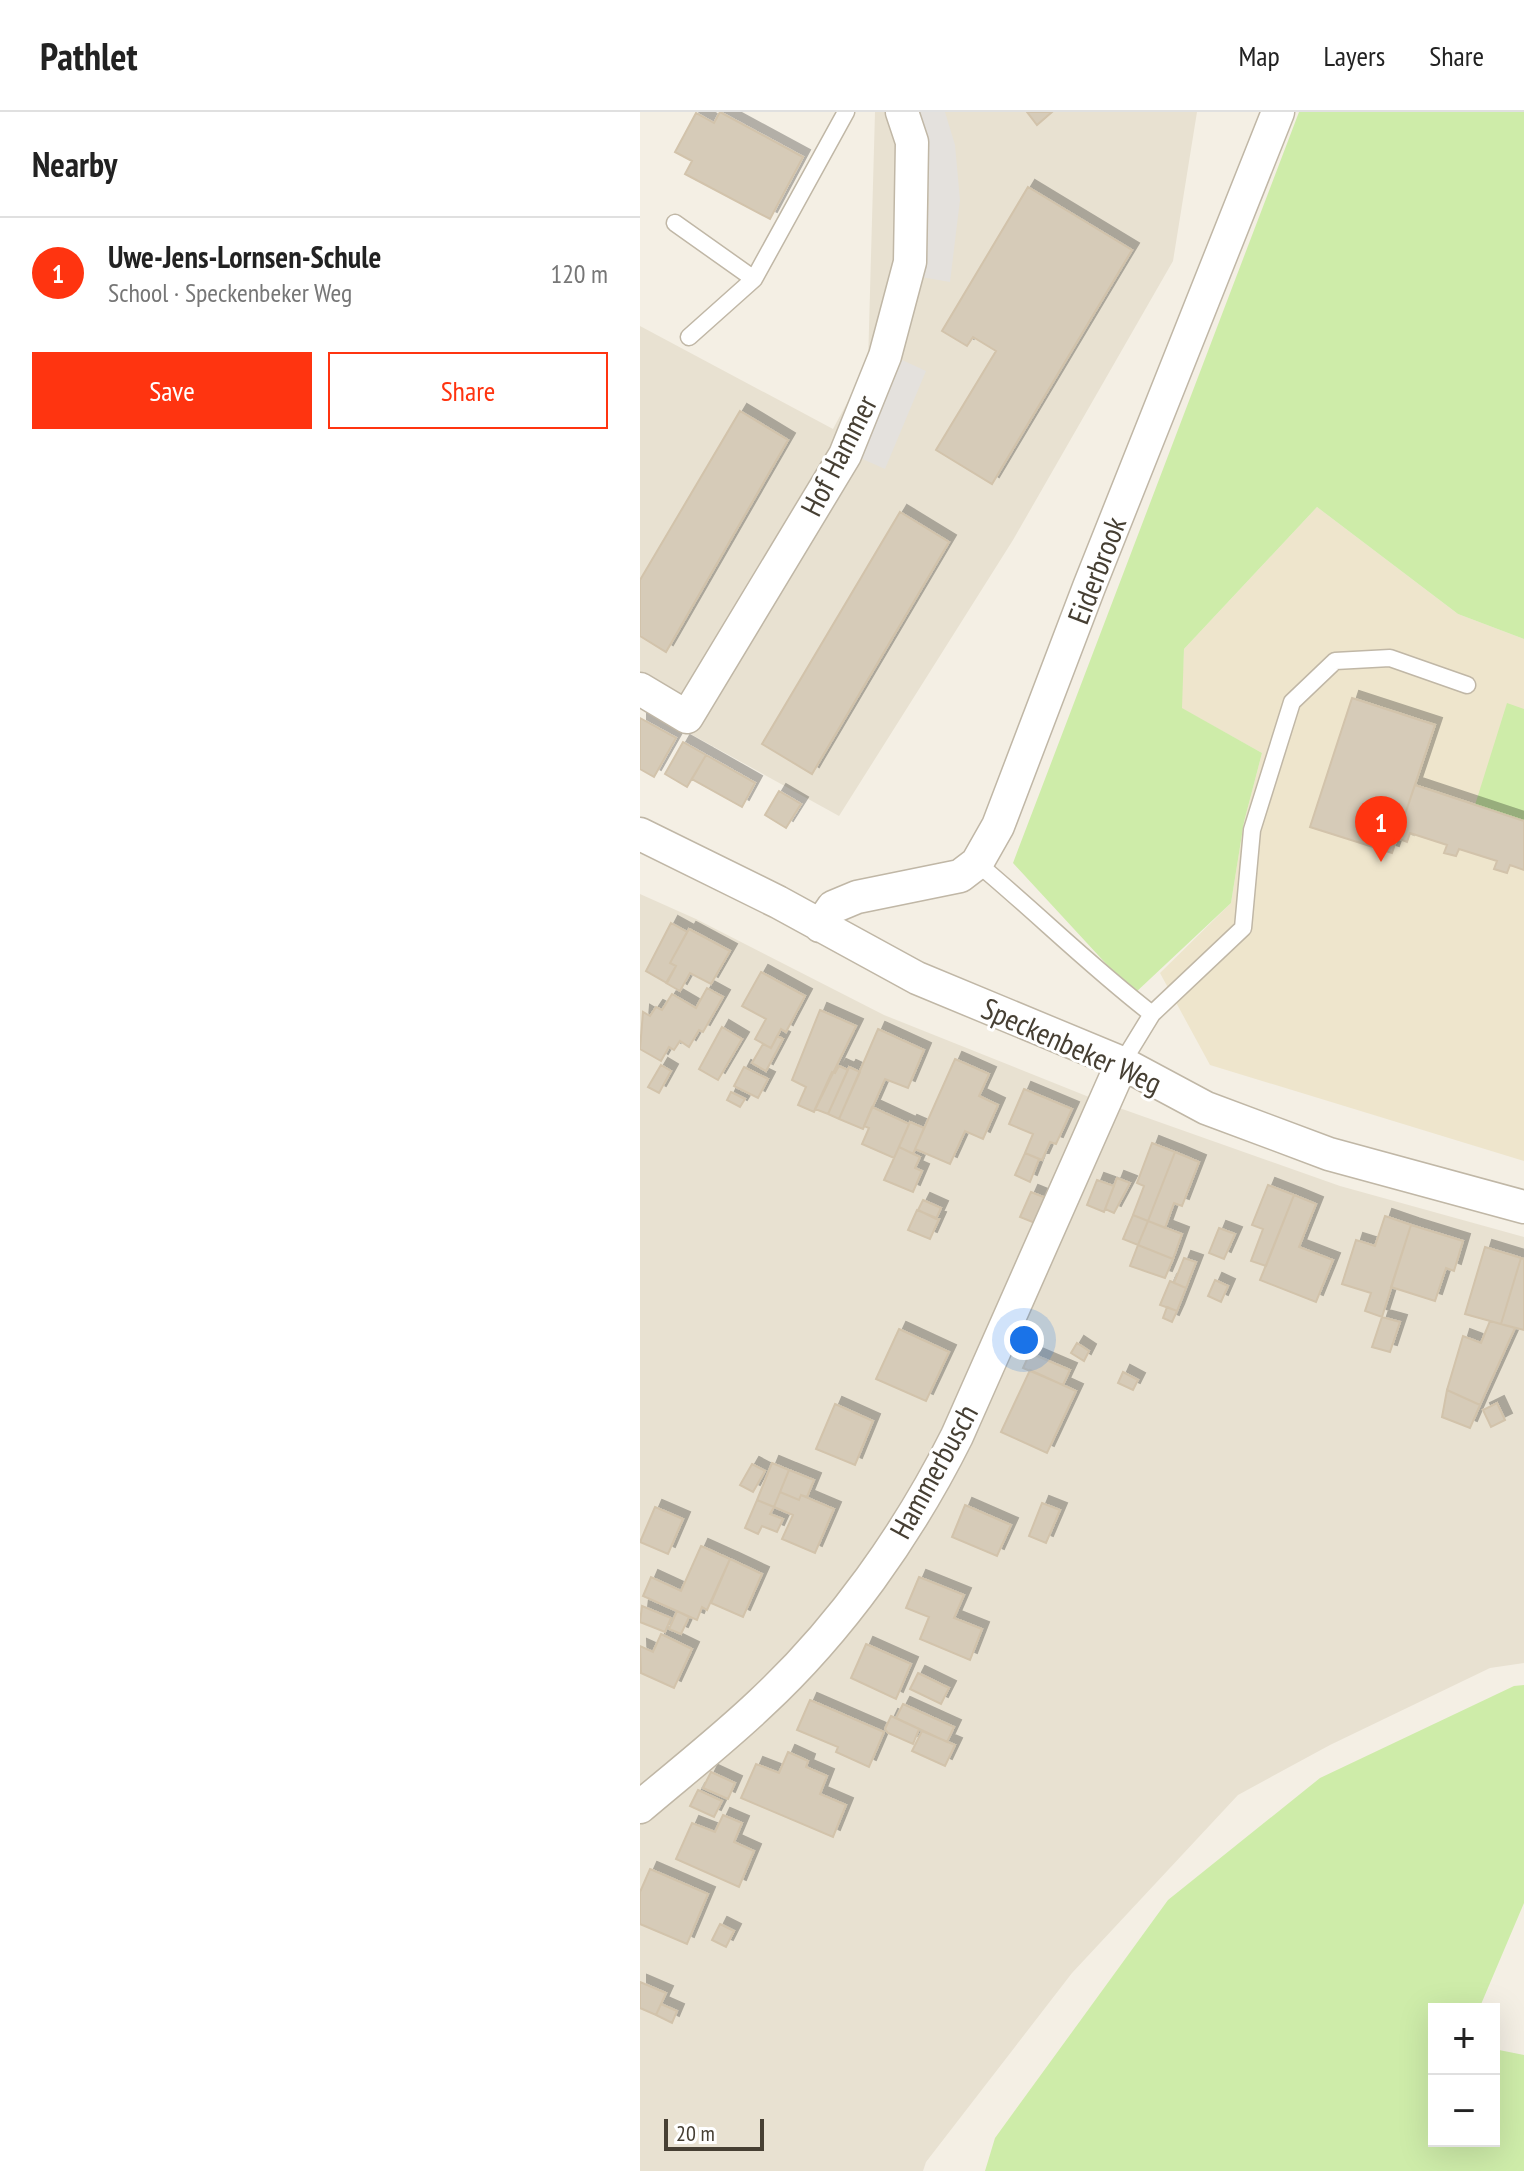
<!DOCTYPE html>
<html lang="en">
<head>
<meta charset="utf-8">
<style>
	:root { --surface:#fff; --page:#f2f2f2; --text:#222; --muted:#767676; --line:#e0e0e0; --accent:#ff3410 }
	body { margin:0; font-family:"PT Sans Narrow",sans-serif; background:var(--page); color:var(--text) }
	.controls { position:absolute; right:24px; bottom:24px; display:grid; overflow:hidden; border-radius:0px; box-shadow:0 8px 32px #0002 }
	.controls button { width:72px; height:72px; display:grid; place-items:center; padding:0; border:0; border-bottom:2px solid var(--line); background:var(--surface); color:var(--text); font:40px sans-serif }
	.scale { position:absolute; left:24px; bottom:20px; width:100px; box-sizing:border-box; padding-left:8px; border:4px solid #463f33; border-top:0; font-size:22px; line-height:28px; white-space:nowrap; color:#463f33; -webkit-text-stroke:6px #fff; paint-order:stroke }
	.you { position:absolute; left:384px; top:1228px; width:28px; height:28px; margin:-20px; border:6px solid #fff; border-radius:50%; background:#1a73e8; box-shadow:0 0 0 12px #1a73e833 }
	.badge { display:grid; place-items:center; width:52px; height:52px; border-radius:50%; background:var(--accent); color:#fff; font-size:26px; font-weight:700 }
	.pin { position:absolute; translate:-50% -66px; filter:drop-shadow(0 2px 4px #0008) }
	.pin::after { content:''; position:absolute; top:42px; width:28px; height:24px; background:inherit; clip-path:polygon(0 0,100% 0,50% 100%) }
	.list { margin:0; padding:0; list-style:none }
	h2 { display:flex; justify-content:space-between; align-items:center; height:104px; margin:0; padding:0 32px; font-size:34px }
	h2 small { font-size:26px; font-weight:400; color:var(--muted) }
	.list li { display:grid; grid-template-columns:52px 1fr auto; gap:24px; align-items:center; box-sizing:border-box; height:112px; padding:0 32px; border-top:2px solid var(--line) }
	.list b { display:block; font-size:30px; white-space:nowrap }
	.list p { margin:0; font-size:26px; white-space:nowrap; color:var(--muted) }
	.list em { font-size:26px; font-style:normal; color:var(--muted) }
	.actions { display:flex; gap:16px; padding:24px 32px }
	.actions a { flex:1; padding:18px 0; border:2px solid var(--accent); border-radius:0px; text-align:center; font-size:28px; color:var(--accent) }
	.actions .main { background:var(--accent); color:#fff }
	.map { position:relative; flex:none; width:884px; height:2059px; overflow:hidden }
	header { display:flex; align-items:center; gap:48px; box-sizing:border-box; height:112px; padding:0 40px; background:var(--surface); border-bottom:2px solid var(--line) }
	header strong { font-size:38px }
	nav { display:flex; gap:44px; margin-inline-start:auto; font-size:28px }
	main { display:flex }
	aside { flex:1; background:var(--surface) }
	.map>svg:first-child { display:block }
	.residential { fill:#e8e1d1 }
	.education { fill:#eee5cc }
	.green { fill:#ceeca9 }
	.parking { fill:#e4e1dd }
	.building { fill:#d6cbb8; stroke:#d2c3ab; stroke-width:2; filter:url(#shadow) }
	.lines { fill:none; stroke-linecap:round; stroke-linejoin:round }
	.service-casing { stroke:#c0b7a6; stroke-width:19 }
	.minor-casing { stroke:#c0b7a6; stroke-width:35 }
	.service { stroke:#fff; stroke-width:16 }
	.minor { stroke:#fff; stroke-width:32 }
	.labels { text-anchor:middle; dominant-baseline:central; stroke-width:6; stroke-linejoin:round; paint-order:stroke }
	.street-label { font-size:30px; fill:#463f33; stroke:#fff }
</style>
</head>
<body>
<header>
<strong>Pathlet</strong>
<nav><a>Map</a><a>Layers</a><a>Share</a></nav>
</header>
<main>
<aside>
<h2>Nearby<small></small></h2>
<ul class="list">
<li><span class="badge">1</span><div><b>Uwe-Jens-Lornsen-Schule</b><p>School · Speckenbeker Weg</p></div><em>120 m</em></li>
</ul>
<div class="actions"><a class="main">Save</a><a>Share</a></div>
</aside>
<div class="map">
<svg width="884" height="2059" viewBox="0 0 884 2059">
	<defs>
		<filter id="shadow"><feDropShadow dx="7" dy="-7" stdDeviation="0" flood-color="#0004"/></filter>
	</defs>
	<rect width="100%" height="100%" fill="#f4efe4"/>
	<path class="residential" d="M235,0H557L533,149L373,428L199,704L0,594V214L193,317L228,252Z
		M0,782L56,807L244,903L454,987L700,1074L884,1125V1551L850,1556L690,1633L598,1683L432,1861L286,2050L283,2059H0Z"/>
	<path class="education" d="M677,395L818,502L884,527V1049L570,953L520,861L591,791L604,710L622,641L541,596L544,537Z"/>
	<path class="green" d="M659,0H884V527L818,502L677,395L544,537L542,596L622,641L604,710L591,791L494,882L373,751Z
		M867,591L884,597V709L835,693Z
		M884,1573V1791L839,1897H794V2029H854V1937L884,1943V2059H345L355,2026L528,1788L680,1666L874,1574Z"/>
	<path class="parking" d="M275,0H305L315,33L320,88L310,170L281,165L289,91L286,42Z
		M260,247L286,259L245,357L218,345Z"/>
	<path class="building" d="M80,0L163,45L130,107L45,62L52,49L35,40L56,1L74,11Z
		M387,0H412L397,13Z
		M388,75L492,138L352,372L296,338L356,239L333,225L327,234L302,219Z
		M100,299L148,328L26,540L0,524V468Z
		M260,400L309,430L172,662L122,632Z
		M712,586L795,613L752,741L670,715Z
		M0,606L36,626L14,665L0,657Z
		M43,630L66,643L47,675L25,662Z
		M66,643L115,671L102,695L52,667Z
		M775,673L884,709V758L870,753L867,761L854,757L857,749L819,737L816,744L804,741L807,733L770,721L767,730L757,726Z
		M139,679L161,692L146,716L125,703Z
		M31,811L47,820L30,851L36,854L27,871L6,859Z
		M49,817L90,839L71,872L50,861L40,879L26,871L36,854L30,851Z
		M121,860L165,884L146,920L141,917L131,936L115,927L126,907L102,894Z
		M67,876L83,885L63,920L59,918L49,935L40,929L34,938L29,935L21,949L0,937L3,900L10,904L16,895L22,898L32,882L56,896Z
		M180,898L216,914L174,1000L158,993L166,975L152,968Z
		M82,915L102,927L78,968L59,957Z
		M238,917L284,938L268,976L245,967L223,1017L199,1007Z
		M137,924L143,927L126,959L112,951L123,932L131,936Z
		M315,947L349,962L339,984L358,993L343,1027L325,1019L310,1052L275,1037Z
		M21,953L31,959L19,981L8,975Z
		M199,954L208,958L188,1002L175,997L192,960L195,961Z
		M104,955L128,967L118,986L94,974Z
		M209,955L220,960L199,1007L188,1002Z
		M384,977L432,997L416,1032L410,1030L402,1048L385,1041L393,1022L369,1012Z
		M91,980L105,987L100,995L87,988Z
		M232,995L269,1012L254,1046L222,1032L229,1016L224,1014Z
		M270,1010L284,1016L273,1042L259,1035Z
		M512,1031L535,1040L508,1109L493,1103L504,1074L497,1071Z
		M259,1035L280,1045L275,1056L282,1059L273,1080L244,1068Z
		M535,1040L559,1050L542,1094L534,1091L525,1116L508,1109Z
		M385,1041L399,1047L390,1070L375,1063Z
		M477,1066L490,1071L474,1101L465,1097Z
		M457,1068L474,1074L464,1100L447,1093Z
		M628,1073L654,1083L626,1154L611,1149L623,1117L612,1113Z
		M391,1080L406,1086L395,1111L380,1105Z
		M654,1083L676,1092L659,1135L693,1148L676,1190L620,1168Z
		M283,1088L301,1096L296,1107L278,1098Z
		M277,1098L299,1107L290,1127L268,1118Z
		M493,1103L508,1109L498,1133L483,1127Z
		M745,1104L771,1113L742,1205L725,1199L731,1181L702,1172L716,1128L735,1134Z
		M508,1109L542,1122L533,1147L498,1133Z
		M771,1113L823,1129L814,1159L806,1156L795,1189L751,1175Z
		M579,1116L595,1122L584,1147L569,1141Z
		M498,1133L533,1147L525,1166L490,1154Z
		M845,1135L881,1146L861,1212L825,1202Z
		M544,1146L556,1150L546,1176L534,1171Z
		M881,1146L884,1147V1218L861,1212Z
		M575,1168L588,1174L581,1190L568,1184Z
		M530,1169L546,1176L537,1199L520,1193Z
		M527,1195L537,1199L532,1210L523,1206Z
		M742,1205L760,1210L750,1240L732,1235Z
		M850,1209L875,1216L840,1293L807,1278L823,1224L841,1231Z
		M259,1217L309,1240L286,1289L236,1267Z
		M437,1231L449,1239L444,1249L431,1241Z
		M390,1241L430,1258L423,1273L383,1256Z
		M390,1258L436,1279L407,1341L361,1320Z
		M483,1260L498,1268L493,1278L478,1271Z
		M807,1278L840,1293L830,1316L802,1305Z
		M857,1291L865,1308L851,1315L843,1298Z
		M195,1292L233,1309L215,1353L176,1337Z
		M132,1351L149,1358L134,1395L117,1388Z
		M112,1352L125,1359L113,1380L100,1373Z
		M149,1358L174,1368L167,1385L161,1383L159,1388L140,1380Z
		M140,1380L159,1388L161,1383L194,1397L175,1441L142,1427L153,1403L134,1395Z
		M117,1388L134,1395L130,1402L143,1407L137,1420L122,1414L118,1422L105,1416Z
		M402,1391L420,1398L406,1431L389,1424Z
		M325,1393L371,1413L357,1444L312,1425Z
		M15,1395L43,1407L28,1442L0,1430Z
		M61,1434L90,1447L67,1498L62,1495L57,1508L3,1484L11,1465L41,1479Z
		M90,1447L122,1462L103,1505L71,1491Z
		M279,1465L324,1483L314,1506L342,1517L330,1548L280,1527L289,1505L266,1496Z
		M2,1494L31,1506L25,1520L0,1510Z
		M37,1499L49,1505L41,1522L29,1517Z
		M21,1522L52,1537L34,1576L1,1561L0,1534L13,1540Z
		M226,1532L271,1552L256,1587L211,1566Z
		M278,1561L309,1576L301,1592L270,1577Z
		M170,1588L244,1620L229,1655L196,1640L198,1635L157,1618Z
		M263,1592L314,1615L307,1630L256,1606Z
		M251,1604L279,1617L273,1632L248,1621L245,1617Z
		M282,1619L315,1633L305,1654L272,1639Z
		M148,1640L168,1649L166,1655L187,1664L180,1682L206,1693L193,1725L101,1686L116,1652L139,1661Z
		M71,1660L95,1671L88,1687L63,1676Z
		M58,1678L82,1689L74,1705L50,1694Z
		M83,1703L102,1711L94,1730L114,1739L99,1775L36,1747L52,1711L75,1720Z
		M10,1757L68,1782L47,1832L0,1812V1780Z
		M80,1812L94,1819L86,1835L72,1828Z
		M0,1870L26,1881L16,1903L0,1896Z
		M21,1892L37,1899L32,1911L16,1903Z"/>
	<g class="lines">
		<defs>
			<path id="service" d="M35,111L114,167
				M49,225L114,167L206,0
				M337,751C397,801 451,855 512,902L482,951
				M512,902L603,816L612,718L652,590L695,549L750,546L827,573"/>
			<path id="minor" d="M0,577L47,605L205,343L245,244L270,150L272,30L262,0
				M0,722L138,790L277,866L482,951L566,996L689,1042L884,1095
				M180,814L193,795L217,785L320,764L337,751L358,714L449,475L638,0
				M0,1695C40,1661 82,1628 120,1592C201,1517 268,1422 317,1324L482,951"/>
		</defs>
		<use href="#service" class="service-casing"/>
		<use href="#minor" class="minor-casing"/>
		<use href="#service" class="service"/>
		<use href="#minor" class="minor"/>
	</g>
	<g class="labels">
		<g class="street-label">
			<text transform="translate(198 343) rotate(-63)">Hof Hammer</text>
			<text transform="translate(456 458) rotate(-69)">Eiderbrook</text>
			<text transform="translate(432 933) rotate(24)">Speckenbeker Weg</text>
			<text transform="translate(293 1359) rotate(-61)">Hammerbusch</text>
		</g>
	</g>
</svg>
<div class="controls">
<button>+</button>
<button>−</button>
</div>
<div class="scale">20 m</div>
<div class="you"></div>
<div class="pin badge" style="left:741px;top:750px">1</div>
</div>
</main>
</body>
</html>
